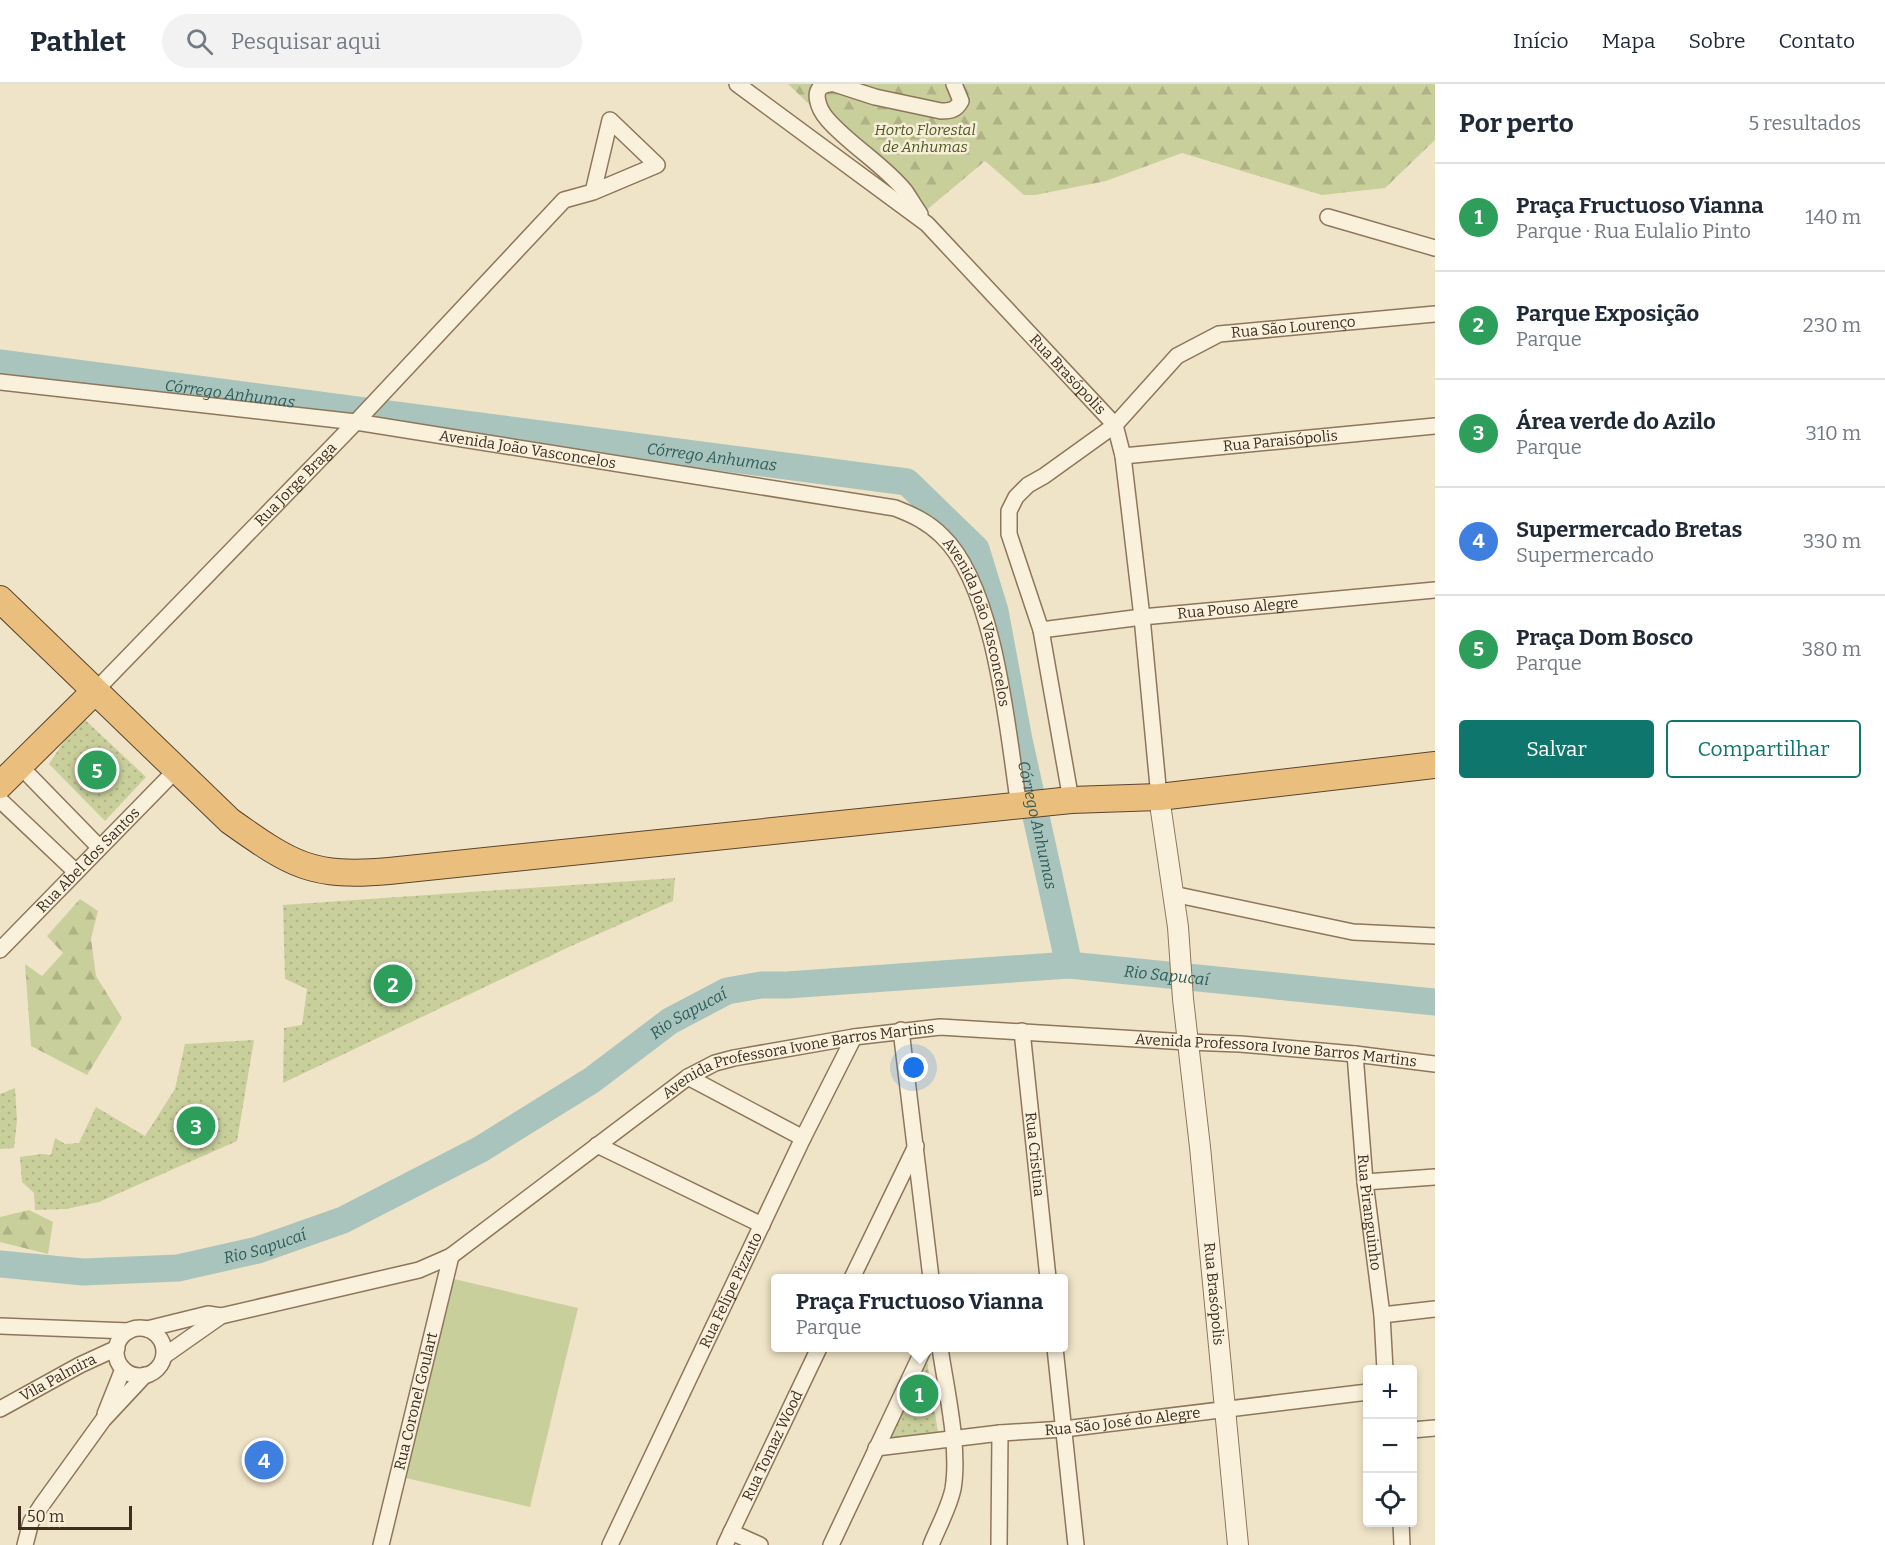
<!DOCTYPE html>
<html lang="pt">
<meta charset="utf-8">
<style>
:root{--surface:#fff;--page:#f2f2f3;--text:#1f2937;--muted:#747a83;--line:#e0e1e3;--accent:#0f766e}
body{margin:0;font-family:Bitter,serif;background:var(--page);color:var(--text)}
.controls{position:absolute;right:18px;bottom:18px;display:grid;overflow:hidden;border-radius:6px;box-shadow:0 3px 9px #0003}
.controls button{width:54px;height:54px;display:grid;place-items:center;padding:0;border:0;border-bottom:2px solid var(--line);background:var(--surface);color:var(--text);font:30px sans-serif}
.scale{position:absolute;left:18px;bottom:15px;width:114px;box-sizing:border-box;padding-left:6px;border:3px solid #3d2e20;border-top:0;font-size:16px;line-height:21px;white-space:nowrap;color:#3d2e20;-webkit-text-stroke:4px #f7eed8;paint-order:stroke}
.you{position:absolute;left:914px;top:984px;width:21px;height:21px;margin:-15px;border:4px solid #fff;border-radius:50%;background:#1a73e8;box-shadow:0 0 0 9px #1a73e833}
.badge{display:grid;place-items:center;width:39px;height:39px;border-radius:50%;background:var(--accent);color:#fff;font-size:20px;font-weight:700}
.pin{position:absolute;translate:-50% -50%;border:3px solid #fff;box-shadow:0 2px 6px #0006}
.popup{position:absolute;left:771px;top:1190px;width:297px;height:78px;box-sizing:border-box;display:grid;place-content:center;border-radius:6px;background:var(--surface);filter:drop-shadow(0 2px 4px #0005);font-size:20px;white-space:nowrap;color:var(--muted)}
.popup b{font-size:22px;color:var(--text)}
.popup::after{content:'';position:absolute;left:50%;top:100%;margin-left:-12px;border:12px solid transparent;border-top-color:var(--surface)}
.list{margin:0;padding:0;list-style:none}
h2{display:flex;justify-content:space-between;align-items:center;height:78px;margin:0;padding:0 24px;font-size:26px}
h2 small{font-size:20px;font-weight:400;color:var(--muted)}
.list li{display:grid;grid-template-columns:39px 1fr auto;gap:18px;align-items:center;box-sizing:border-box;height:108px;padding:0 24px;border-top:2px solid var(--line)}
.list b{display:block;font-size:22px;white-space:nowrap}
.list p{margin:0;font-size:20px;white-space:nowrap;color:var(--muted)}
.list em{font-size:20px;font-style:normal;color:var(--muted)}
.actions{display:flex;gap:12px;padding:18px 24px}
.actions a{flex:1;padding:14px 0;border:2px solid var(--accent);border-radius:6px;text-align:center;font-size:21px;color:var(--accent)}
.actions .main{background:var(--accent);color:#fff}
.icon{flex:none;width:33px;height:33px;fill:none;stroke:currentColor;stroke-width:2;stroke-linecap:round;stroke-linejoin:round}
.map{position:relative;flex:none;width:1435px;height:1461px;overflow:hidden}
header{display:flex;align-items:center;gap:36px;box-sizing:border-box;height:84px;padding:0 30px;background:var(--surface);border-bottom:2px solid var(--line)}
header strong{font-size:28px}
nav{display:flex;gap:33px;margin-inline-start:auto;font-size:21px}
.search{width:420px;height:54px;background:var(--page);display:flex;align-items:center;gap:15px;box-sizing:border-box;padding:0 21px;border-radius:33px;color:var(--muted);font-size:22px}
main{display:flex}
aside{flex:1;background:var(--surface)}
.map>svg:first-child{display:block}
</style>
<header>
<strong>Pathlet</strong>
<div class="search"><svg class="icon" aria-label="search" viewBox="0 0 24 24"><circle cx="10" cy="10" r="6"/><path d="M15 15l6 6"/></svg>Pesquisar aqui</div>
<nav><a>Início</a><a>Mapa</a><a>Sobre</a><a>Contato</a></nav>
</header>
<main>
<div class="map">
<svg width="1435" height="1461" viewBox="0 0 1435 1461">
<defs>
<pattern id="forest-firs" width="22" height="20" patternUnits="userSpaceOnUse" patternTransform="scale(1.5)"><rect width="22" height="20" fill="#c9cf9b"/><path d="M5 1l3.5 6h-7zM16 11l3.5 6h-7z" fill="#aeb285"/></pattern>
<pattern id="park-dots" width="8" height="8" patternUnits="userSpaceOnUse" patternTransform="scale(1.5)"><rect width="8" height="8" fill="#c9cf9b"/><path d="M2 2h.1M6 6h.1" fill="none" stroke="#aeb285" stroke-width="1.8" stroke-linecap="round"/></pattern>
</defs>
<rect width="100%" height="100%" fill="#f0e4c8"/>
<!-- grass -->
<path fill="#c9cf9b" d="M454,1195L578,1224L530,1423L406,1394Z"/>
<!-- forest -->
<g fill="url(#forest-firs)">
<path d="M788,0H1435V56L1385,104L1322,111L1182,69L1106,97L1035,111H1024L985,77L923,129Z"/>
<path d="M80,815L98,827L91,855L96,892L122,934L87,991L31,962L25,880L42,892L63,869L47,852Z"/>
<path d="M29,1126L53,1138L48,1170L0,1158V1133Z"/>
</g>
<!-- park -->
<g fill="url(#park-dots)">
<path d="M81,632L146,693L105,737L49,680Z"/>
<path d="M675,794L673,817L569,863L283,999L284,944L302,941L307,905L285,895L283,821Z"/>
<path d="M254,956L237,1057L99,1118L66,1125L35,1126L34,1109L22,1098L20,1073L42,1070L51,1071L55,1054L65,1060L79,1059L96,1023L145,1052L175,1005L185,960Z"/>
<path d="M15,1004L17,1036L14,1064L0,1065V1010Z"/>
<path d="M926,1270L938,1349L886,1356Z"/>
</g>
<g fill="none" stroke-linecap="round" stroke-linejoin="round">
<!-- river -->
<g stroke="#a9c4bc" stroke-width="27">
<path id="s1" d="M0,279L907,398L976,465L995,527L1019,656L1069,881"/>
<path id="s2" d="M0,1180L83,1188L178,1184L258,1166L343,1136L481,1065L592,996L670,937L727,907L761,901H787L1069,881L1435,918"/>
</g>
<defs>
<g id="minor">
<path id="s3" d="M737,0L927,140L1115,341L1123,372L1142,533L1159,713"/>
<path d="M830,0C808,2 819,26 828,36C851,62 883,80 905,107C910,114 915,123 920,130"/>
<path d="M835,0L875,13L941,27C951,27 956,26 961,17L954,0"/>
<path d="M1328,133L1435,164"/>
<path id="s4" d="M0,298L356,338L895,424C913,431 928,438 942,452C996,503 1008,650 1019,723"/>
<path id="s5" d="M1123,372L1435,342"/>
<path id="s6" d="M1041,546L1142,533L1435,506"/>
<path id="s7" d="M95,607L356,338L564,116L593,108L657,81L610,36L593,108"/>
<path d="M20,682L99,763"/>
<path d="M0,716L76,788"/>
<path id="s8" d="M1071,716L1041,546L1009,450V427L1016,413L1028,401L1044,392L1115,341L1177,272L1219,250L1435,230"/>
<path d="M1173,810L1353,848L1435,852"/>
<path id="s9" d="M0,866L176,686"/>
<path d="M901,946L931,1194"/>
<path id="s10" d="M1022,947L1048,1194"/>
<path id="s11" d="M1355,970L1365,1098L1382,1231L1385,1286"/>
<path d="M688,993L803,1054"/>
<path d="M597,1061L762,1141"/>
<path d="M1365,1098L1435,1093"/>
<path d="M852,1194L916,1062"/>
<path d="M1382,1231L1435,1225"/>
<path d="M0,1242L129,1247"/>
<circle cx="140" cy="1268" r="24"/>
<path d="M147,1245L208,1230L221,1232"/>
<path d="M1055,1264L1076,1461"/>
<path id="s12" d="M164,1272L221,1232L419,1186L451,1172L688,993L715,979L734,974L854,953L940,943L1187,958L1240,960L1355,970L1435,980"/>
<path id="s13" d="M0,1325L80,1281L117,1264"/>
<path d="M105,1330L123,1285"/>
<path d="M1412,1346L1435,1344"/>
<path id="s14" d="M876,1364L1000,1349L1064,1345L1368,1308"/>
<path d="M1401,1438L1402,1461"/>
<path d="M731,1448L760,1461"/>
<path d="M25,1461L31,1438L41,1422L103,1336L145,1291"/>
<path id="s15" d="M381,1461L451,1172"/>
<path id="s16" d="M610,1461L803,1054L854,953"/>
<path id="s17" d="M725,1461L819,1264"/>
<path d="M831,1461L924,1264"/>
<path d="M931,1461C938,1443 949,1424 953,1405C960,1364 946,1305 940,1264"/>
<path d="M999,1461L1000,1349"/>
</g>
<g id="tertiary">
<path id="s18" d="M1159,713L1178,843L1183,915L1200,1063L1238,1461"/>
</g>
<g id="trunk">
<path d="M0,515L230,737C292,781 312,794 389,787L1071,716L1159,713L1435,681"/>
<path d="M0,701L95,607"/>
</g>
</defs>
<!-- minor casing -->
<use href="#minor" stroke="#8d765c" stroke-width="18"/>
<!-- tertiary casing -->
<use href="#tertiary" stroke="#8d765c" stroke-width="22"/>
<!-- trunk casing -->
<use href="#trunk" stroke="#5b4430" stroke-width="28"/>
<!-- minor -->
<use href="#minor" stroke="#faf1dc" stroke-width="15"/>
<!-- tertiary -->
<use href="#tertiary" stroke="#faf1dc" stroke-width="20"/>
<!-- trunk -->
<use href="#trunk" stroke="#eabe7c" stroke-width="26"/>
</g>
<g text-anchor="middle" stroke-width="5" stroke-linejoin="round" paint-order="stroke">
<!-- park labels -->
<g font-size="15" font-style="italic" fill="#4d5a26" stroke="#f7eed8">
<text x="925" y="51">Horto Florestal<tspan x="925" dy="17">de Anhumas</tspan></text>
</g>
<!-- street labels -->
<g font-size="15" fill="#3d2e20" stroke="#f7eed8">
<text dy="5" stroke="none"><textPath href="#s8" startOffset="650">Rua São Lourenço</textPath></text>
<text dy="5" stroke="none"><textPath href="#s3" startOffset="442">Rua Brasópolis</textPath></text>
<text dy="5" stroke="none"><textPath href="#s5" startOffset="158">Rua Paraisópolis</textPath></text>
<text dy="5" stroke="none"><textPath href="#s4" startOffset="532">Avenida João Vasconcelos</textPath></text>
<text dy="5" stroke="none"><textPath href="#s7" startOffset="288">Rua Jorge Braga</textPath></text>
<text dy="5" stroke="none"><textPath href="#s6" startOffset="198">Rua Pouso Alegre</textPath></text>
<text dy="5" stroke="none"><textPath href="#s4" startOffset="1054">Avenida João Vasconcelos</textPath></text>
<text dy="5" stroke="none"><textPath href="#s9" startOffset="126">Rua Abel dos Santos</textPath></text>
<text dy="5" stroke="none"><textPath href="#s12" startOffset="1200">Avenida Professora Ivone Barros Martins</textPath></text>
<text dy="5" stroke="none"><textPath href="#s12" startOffset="716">Avenida Professora Ivone Barros Martins</textPath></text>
<text dy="5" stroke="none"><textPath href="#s10" startOffset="124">Rua Cristina</textPath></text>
<text dy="5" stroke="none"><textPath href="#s11" startOffset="159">Rua Piranguinho</textPath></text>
<text dy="5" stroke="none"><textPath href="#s16" startOffset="282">Rua Felipe Pizzuto</textPath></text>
<text dy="5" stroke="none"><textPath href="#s18" startOffset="500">Rua Brasópolis</textPath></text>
<text dy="5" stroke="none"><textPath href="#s13" startOffset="66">Vila Palmira</textPath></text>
<text dy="5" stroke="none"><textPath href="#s15" startOffset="148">Rua Coronel Goulart</textPath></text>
<text dy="5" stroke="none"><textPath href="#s14" startOffset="248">Rua São José do Alegre</textPath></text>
<text dy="5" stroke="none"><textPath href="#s17" startOffset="110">Rua Tomaz Wood</textPath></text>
</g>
<!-- water labels -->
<g font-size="16" font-style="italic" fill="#2f5d5a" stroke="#f7eed8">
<text dy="6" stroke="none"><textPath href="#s1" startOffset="232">Córrego Anhumas</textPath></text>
<text dy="6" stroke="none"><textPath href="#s1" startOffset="718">Córrego Anhumas</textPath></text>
<text dy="6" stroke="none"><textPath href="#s1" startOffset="1294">Córrego Anhumas</textPath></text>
<text dy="6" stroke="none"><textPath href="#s2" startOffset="1240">Rio Sapucaí</textPath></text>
<text dy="6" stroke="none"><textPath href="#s2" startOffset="754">Rio Sapucaí</textPath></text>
<text dy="6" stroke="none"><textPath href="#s2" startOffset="268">Rio Sapucaí</textPath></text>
</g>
</g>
</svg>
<div class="controls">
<button>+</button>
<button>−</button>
<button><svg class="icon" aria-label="locate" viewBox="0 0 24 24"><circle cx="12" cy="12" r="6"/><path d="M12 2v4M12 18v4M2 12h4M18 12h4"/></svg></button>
</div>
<div class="scale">50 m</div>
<div class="you"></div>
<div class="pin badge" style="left:919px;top:1310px;background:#2e9e5b">1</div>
<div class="popup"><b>Praça Fructuoso Vianna</b>Parque</div>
<div class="pin badge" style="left:393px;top:900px;background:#2e9e5b">2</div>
<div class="pin badge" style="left:196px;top:1042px;background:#2e9e5b">3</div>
<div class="pin badge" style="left:264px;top:1376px;background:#3f7fe0">4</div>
<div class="pin badge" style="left:97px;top:686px;background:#2e9e5b">5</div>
</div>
<aside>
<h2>Por perto<small>5 resultados</small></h2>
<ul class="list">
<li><span class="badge" style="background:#2e9e5b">1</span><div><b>Praça Fructuoso Vianna</b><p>Parque · Rua Eulalio Pinto</p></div><em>140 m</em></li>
<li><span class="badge" style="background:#2e9e5b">2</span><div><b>Parque Exposição</b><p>Parque</p></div><em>230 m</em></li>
<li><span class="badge" style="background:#2e9e5b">3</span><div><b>Área verde do Azilo</b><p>Parque</p></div><em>310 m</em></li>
<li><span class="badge" style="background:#3f7fe0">4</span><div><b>Supermercado Bretas</b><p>Supermercado</p></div><em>330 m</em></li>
<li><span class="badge" style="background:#2e9e5b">5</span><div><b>Praça Dom Bosco</b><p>Parque</p></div><em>380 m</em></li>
</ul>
<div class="actions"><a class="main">Salvar</a><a>Compartilhar</a></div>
</aside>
</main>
